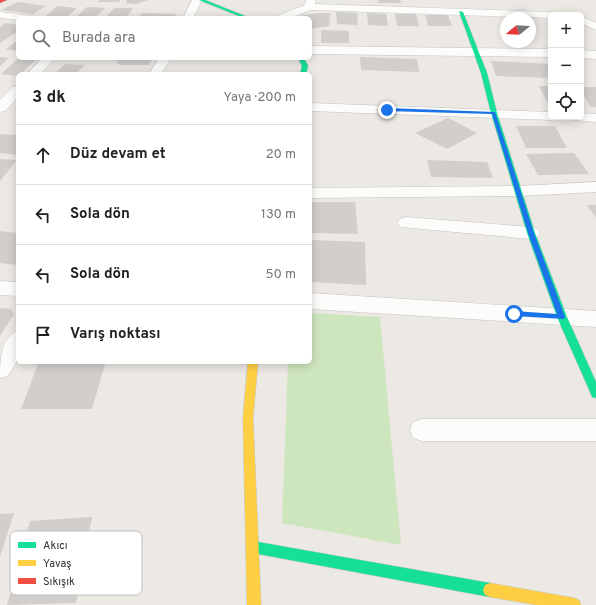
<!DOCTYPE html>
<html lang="tr">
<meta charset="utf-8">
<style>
:root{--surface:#fff;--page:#f2f2f2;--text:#202124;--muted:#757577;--line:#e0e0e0}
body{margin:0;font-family:Overpass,sans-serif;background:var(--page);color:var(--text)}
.controls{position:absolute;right:12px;top:12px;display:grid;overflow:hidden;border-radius:6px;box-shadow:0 2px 10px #0003}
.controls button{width:36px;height:36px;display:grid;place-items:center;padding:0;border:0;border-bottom:1px solid var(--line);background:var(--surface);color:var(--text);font:20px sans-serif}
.compass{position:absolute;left:500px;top:12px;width:36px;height:36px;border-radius:50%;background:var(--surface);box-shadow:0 2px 10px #0003;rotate:252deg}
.stop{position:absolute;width:12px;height:12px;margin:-9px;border:3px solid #1a73e8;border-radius:50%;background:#fff}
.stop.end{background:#1a73e8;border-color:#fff;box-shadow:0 1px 4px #0008}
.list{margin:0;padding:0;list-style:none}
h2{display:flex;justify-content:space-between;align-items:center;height:52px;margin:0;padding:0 16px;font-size:17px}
h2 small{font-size:13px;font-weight:400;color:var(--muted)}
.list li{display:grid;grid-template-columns:26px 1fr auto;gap:12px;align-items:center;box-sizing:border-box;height:60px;padding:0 16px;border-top:1px solid var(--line)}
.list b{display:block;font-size:15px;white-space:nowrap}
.list em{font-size:13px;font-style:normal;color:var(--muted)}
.icon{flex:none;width:22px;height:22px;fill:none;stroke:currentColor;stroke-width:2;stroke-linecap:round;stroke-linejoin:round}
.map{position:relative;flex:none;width:596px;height:605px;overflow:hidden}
.search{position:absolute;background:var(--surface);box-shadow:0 2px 10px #0003;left:16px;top:16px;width:296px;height:44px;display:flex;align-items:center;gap:10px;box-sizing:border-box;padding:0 14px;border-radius:6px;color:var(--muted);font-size:15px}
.panel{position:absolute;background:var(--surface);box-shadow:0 2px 10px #0003;left:16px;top:72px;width:296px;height:292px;border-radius:6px}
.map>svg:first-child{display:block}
</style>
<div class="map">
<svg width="596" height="605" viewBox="0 0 596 605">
<rect width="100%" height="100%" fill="#ece8e4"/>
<!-- green -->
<path fill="#cee6be" d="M310,313L380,317L401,545L282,523L288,362H310Z"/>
<!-- building -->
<g fill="#d1cecb">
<path d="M99,0H120L119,2H98Z"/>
<path d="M127,0H148L136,4L126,3Z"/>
<path d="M378,0H400L401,3H378Z"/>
<path d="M18,2L46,6L33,14L1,10Z"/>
<path d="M57,6L77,8L67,17L46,16Z"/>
<path d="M87,7L105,8L95,18L76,17Z"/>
<path d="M114,8H133L126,18H105Z"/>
<path d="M336,12L357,13L358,25L337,24Z"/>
<path d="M142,13L176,14L174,18H138Z"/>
<path d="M318,13H330L329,26L311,29L310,18H297L299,16Z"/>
<path d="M367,13L386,14L388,26L368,25Z"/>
<path d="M395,14H416L419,26H397Z"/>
<path d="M425,15H448L452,26H428Z"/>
<path d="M5,23L18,25V31L0,43V27Z"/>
<path d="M321,30L349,31V43H321Z"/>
<path d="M17,41H18V51L6,49Z"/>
<path d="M0,57L9,58L0,66Z"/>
<path d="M360,57L417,59L419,72L361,70Z"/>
<path d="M19,58L37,59L18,76L1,74Z"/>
<path d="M121,58H153L149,65H122L116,63Z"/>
<path d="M491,61L551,64V78L496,76Z"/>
<path d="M65,64L85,65L76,74H54Z"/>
<path d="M539,86H551V105H549Z"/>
<path d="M581,87H596V107H591L581,91Z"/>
<path d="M448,118L477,133L447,149L415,133Z"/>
<path d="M516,126H555L567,148H526Z"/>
<path d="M0,134L18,135V155L0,153Z"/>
<path d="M574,153L589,174L538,175L526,154Z"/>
<path d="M0,159L17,160L0,181Z"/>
<path d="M427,160L487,162L493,178L431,177Z"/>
<path d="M311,202H355L358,234L312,233Z"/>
<path d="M587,205H596V218Z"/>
<path d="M0,231L18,233V265L0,263Z"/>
<path d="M312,240L365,242L366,285L310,282Z"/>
<path d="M0,308L11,309L14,314L0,336Z"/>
<path d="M38,364H105L92,409H21Z"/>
<path d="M14,513L0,557V514Z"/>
<path d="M92,517L76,603L7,605L30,521Z"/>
</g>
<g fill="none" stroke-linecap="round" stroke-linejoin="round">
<defs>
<g id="street">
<path d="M192,0H202L193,18H183Z"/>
<path d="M306,0H316L315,4L551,12L556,15H551V18L311,10L291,18H276L277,16L305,5Z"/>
<path d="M0,12L26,15L31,18H18V20L0,18Z"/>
<path d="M581,16L596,23V30L581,23Z"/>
<path d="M310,46L551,49V57L310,54Z"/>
<path d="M581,50L596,51V59L581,58Z"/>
<path d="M42,58H55L40,74H27Z"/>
<path d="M159,58H171L161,74H149Z"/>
<path d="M18,86V97L5,111L0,112V100L13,87Z"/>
<path d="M310,103L551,112V117H557L551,120L310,111Z"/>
<path d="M581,113L596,114V122L574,120L572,117H581Z"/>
<path d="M596,182V192L519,196L310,198V188L519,186Z"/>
<path d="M406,217L531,227L537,229L540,233L537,237L531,239L400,227L397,223L400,219Z"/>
<path d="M0,281L18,282V296L0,295Z"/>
<path d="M310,293L596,311V327L310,309Z"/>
<path d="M18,331V359L8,376L0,378C0,361 0,338 18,331Z"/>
<path d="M422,419H596V441H422L413,438L410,430L413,422Z"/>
</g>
<g id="fast">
<path d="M199,0H205L250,18H244Z"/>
<path d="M459,11L463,12L487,73L497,113L535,233L567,317L596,382V398L592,397L591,394L557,317L527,233L491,113L481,73Z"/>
<path d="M298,58H304L308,66L306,74H300L302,66Z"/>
<path d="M252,541L490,583L495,585L497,590L495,595L490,597L252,553L248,551L246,547L248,543Z"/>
</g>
<g id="slow">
<path d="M248,362H258L253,418L261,605H247L243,418Z"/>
<path d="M490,583L574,598L579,600L581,605H537L490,597L485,595L483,590L485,585Z"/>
</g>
<path id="jam" d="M0,0H7L0,3Z"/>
</defs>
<!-- street casing -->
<use href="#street" stroke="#c5c4c5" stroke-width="1"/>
<!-- fast casing -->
<use href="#fast" stroke="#c5c4c5" stroke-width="1"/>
<!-- slow casing -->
<use href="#slow" stroke="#c5c4c5" stroke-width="1"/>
<!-- jam casing -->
<use href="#jam" stroke="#c5c4c5" stroke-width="1"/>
<!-- street -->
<use href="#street" fill="#fcfcfb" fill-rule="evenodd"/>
<!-- fast -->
<use href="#fast" fill="#16e098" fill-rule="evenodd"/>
<!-- slow -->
<use href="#slow" fill="#ffcf43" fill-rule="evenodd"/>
<!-- jam -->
<use href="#jam" fill="#f24e42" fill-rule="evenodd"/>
</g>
<!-- route -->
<path fill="#1a73e8" d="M387,108L495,112L534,233L565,317L564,319L514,316L511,314L514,311L557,314L528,233L492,114L385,111Z"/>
<!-- legend -->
<rect x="10" y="531" width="132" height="64" rx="6" fill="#fff" stroke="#c0c0c0" stroke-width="1"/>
<rect x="18" y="542" width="18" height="6" fill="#16e098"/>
<rect x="18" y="560" width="18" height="6" fill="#ffcf43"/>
<rect x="18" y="578" width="18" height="6" fill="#f24e42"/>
<g font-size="11" fill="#2e2e2e">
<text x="43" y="549">Akıcı</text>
<text x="43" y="567">Yavaş</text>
<text x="43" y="585">Sıkışık</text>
</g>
</svg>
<div class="controls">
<button>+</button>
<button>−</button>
<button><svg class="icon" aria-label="locate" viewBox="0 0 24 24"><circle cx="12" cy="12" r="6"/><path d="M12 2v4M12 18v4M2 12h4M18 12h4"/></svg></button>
</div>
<svg class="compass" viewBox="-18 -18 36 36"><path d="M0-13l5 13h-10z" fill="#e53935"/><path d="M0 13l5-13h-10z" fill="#757577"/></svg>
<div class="stop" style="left:514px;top:314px"></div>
<div class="stop end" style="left:387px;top:110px"></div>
<div class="search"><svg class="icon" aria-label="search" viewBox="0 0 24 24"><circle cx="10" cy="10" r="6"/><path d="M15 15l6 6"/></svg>Burada ara</div>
<section class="panel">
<h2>3 dk<small>Yaya · 200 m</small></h2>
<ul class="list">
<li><svg class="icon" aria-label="ahead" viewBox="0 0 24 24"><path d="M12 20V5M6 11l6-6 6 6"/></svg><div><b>Düz devam et</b></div><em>20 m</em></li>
<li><svg class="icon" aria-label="left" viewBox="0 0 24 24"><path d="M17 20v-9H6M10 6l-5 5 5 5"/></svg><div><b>Sola dön</b></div><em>130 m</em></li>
<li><svg class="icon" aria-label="left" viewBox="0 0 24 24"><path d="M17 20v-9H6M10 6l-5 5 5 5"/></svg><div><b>Sola dön</b></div><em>50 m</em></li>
<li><svg class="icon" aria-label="arrive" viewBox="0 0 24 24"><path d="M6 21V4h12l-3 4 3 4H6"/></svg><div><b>Varış noktası</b></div></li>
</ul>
</section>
</div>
